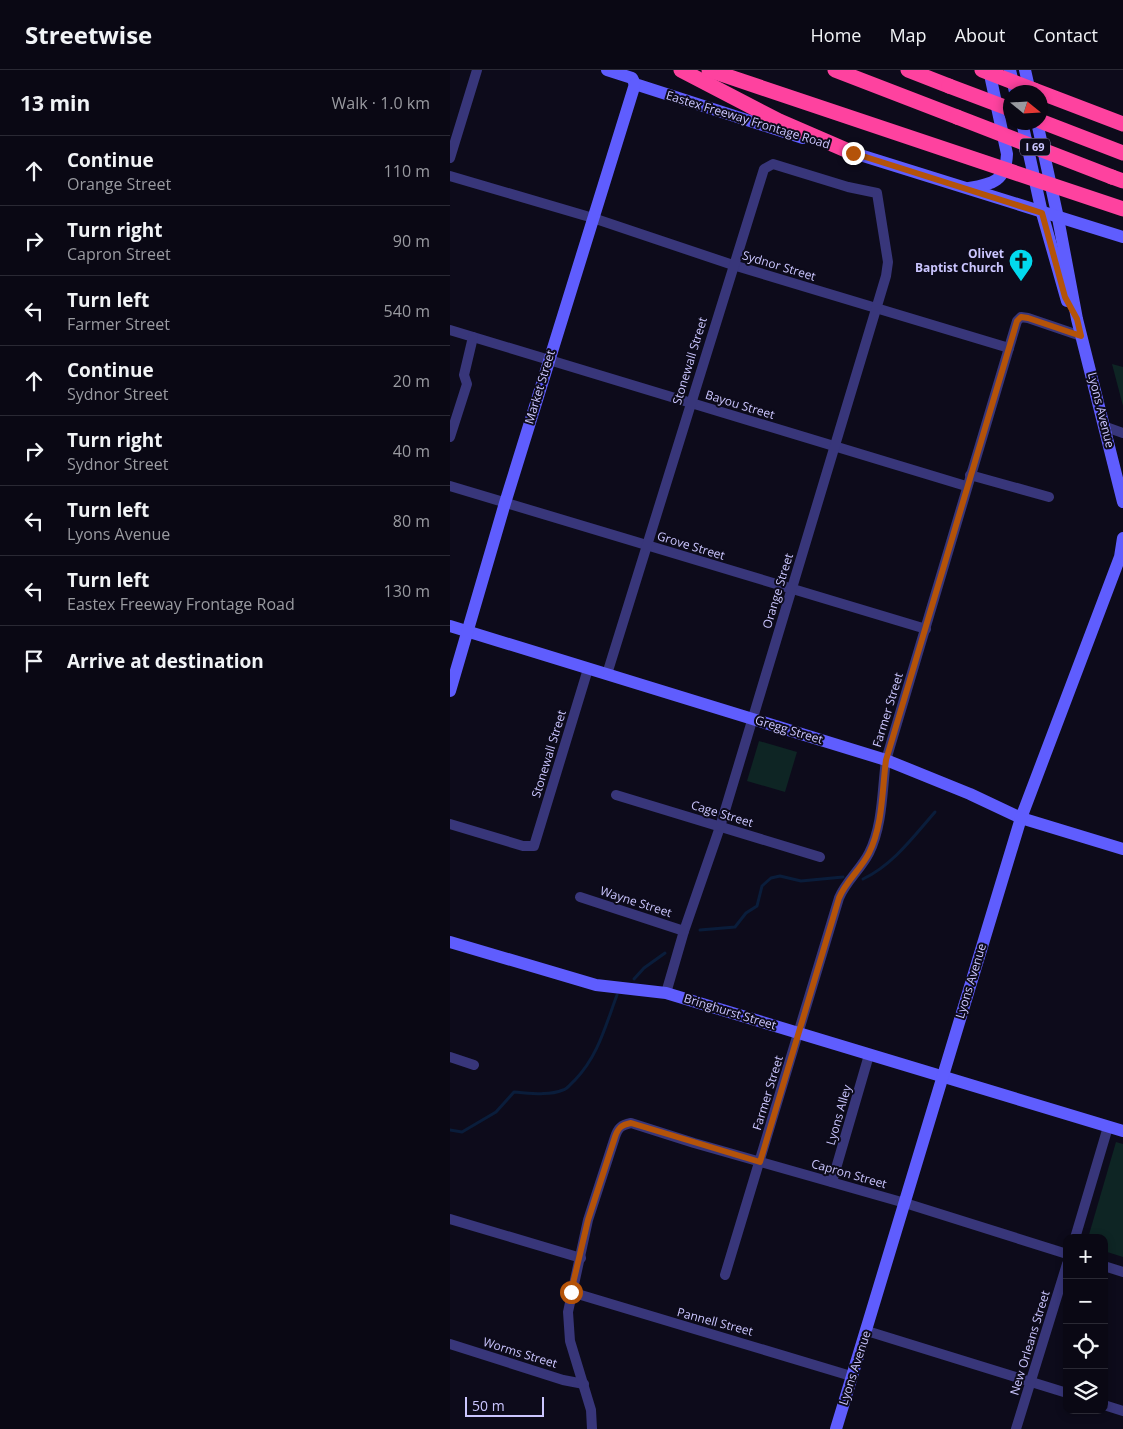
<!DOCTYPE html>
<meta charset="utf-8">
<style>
:root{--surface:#0a0814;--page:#13111d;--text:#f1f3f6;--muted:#999aa0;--line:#2a2934}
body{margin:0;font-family:"Open Sans",sans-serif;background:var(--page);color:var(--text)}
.controls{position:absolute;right:15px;bottom:15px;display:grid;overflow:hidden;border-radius:10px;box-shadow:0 2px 8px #0003}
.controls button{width:45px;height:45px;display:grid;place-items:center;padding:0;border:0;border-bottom:1px solid var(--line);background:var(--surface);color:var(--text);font:25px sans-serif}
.compass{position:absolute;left:553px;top:15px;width:45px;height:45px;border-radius:50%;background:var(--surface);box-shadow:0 2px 8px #0003;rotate:108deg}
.scale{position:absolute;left:15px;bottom:12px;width:79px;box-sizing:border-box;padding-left:5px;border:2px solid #cbc6ff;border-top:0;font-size:14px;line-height:18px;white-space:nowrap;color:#cbc6ff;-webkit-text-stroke:4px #0d0b1b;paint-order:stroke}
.stop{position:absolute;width:15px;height:15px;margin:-11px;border:4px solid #b45309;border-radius:50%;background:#fff}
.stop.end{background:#b45309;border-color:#fff;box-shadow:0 1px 5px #0008}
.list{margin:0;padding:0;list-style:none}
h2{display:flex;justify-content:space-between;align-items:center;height:65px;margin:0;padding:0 20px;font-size:21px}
h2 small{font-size:16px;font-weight:400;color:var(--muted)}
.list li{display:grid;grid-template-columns:32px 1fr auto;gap:15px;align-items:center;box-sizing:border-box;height:70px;padding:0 20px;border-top:1px solid var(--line)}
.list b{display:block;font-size:19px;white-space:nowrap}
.list p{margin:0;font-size:16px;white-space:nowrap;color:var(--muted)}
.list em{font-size:16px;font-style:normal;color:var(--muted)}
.icon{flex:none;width:28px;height:28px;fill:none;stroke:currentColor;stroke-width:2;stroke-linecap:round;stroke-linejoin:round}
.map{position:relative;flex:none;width:673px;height:1359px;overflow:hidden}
header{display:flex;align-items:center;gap:30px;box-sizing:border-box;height:70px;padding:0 25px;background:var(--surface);border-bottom:1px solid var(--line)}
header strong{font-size:24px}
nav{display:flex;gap:28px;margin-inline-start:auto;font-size:18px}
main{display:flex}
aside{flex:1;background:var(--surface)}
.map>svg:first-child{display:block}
</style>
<header>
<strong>Streetwise</strong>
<nav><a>Home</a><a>Map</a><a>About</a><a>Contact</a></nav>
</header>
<main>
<aside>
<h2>13 min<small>Walk · 1.0 km</small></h2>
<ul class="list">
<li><svg class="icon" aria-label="ahead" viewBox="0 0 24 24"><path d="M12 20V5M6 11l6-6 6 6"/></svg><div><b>Continue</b><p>Orange Street</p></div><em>110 m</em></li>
<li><svg class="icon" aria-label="right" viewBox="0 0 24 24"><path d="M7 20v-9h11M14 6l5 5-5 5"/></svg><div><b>Turn right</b><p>Capron Street</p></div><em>90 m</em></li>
<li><svg class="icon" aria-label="left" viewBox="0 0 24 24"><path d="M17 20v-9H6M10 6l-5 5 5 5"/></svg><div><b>Turn left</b><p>Farmer Street</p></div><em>540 m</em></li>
<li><svg class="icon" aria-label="ahead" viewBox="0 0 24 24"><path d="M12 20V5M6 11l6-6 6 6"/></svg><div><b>Continue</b><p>Sydnor Street</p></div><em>20 m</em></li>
<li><svg class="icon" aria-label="right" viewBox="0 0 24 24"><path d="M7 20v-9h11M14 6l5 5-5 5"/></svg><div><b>Turn right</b><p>Sydnor Street</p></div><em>40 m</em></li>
<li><svg class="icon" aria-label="left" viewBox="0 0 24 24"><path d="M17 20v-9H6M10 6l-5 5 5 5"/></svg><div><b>Turn left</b><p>Lyons Avenue</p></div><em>80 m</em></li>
<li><svg class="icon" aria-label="left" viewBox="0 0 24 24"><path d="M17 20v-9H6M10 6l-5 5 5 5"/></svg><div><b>Turn left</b><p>Eastex Freeway Frontage Road</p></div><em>130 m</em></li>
<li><svg class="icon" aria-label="arrive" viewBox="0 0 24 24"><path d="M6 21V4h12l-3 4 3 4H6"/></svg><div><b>Arrive at destination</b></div></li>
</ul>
</aside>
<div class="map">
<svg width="673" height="1359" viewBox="0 0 673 1359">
<rect width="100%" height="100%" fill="#0d0b1b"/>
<!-- green -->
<g fill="#0e2524">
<path d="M662,294L673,297V336Z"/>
<path d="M309,671L347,682L335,722L297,711Z"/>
<path d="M666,1072L673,1074V1187L654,1181V1168H638Z"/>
</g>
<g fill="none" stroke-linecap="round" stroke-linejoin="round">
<!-- stream -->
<g stroke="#0a1d3b" stroke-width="3">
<path d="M413,809C443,795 464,766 485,742"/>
<path d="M250,860L285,857L296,843L307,836L312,816L321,808L330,806L351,811L393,807"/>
<path d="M184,909L194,898L215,883"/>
<path d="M0,1060L12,1062L46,1042L64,1022C80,1023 98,1026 113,1020C118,1019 121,1013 125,1010C148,986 155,957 167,925"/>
</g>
<!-- street -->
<g stroke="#38367a" stroke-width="10">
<path d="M0,88L27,0"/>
<path d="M0,106L143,148L283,195L559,278"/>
<path d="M0,260L516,416"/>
<path d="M656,357L673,363"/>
<path d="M0,367L17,314L14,305L23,267"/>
<path d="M520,405L599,427"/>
<path d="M0,416L476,559"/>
<path d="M157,604L314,99L323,94L398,117L427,123L438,192L436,206L270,757L234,861L216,923"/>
<path d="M166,725L370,787"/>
<path d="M0,754L73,776H84L138,599"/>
<path d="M130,827L234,861"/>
<path d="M0,987L24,995"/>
<path d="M382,1112L419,985"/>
<path d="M0,1149L131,1188"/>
<path d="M625,1168L658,1057"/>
<path d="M654,1196L673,1202"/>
<path d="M275,1205L389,828C396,811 411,799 419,783C433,755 432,720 436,690L567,251L571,247L578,248L631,266"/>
<path d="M121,1222L401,1306"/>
<path d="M417,1261L617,1323"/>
<path d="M0,1274L113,1310L134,1314"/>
<path d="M654,1335L673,1341"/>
<path d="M142,1359L141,1340L120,1271L118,1242L138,1150L165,1067C168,1058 171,1055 181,1053L244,1073L455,1133L617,1184"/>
<path d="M566,1359L617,1194"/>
</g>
<!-- secondary -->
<g stroke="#5f5dfe" stroke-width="12">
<path d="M157,0L182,8L185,14L353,68"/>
<path d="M560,0L565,22"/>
<path d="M575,0L580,22"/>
<path d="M572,52L592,143L617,231"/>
<path d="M587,52L608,148L627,249L673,432"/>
<path d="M394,80L673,167"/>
<path d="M519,118C543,114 556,111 557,84L539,0"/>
<path d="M0,556L436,690L520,724L571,748L673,779"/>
<path d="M0,621L55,433L185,14"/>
<path d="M0,872L146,915L216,923L673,1061"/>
<path d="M386,1359L571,748L670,487L673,468"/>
</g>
<!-- highway -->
<g stroke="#fe429f" stroke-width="15">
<path d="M231,0L329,51L403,83"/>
<path d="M385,0L507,47"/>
<path d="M458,0L499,16"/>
<path d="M584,20L673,54"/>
<path d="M590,51L673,83"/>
<path d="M662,107L673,111"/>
</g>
<!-- highway-bridge -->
<g stroke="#fe429f" stroke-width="15">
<path d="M259,0L673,139"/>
<path d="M532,0L584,20"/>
<path d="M499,16L560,39"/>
<path d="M507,47L662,107"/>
</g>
</g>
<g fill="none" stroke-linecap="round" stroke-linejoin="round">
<!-- route -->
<path stroke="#b45309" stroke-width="6" d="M121,1222L138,1150L165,1067C168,1058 171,1055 181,1053L310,1092L389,828C396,811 411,799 419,783C433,755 432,720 436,690L567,251L571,247L578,248L631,266L627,249L615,227L592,143L403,83"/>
</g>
<!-- icons -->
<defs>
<symbol id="church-pin" viewBox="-11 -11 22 30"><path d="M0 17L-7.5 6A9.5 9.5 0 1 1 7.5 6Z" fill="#02daee" stroke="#0d0b1b"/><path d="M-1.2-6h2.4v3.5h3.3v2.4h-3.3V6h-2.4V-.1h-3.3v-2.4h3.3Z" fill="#111"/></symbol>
</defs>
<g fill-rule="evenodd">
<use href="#church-pin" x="557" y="177" width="28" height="38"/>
</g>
<g text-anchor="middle" stroke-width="4" stroke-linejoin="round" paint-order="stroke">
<!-- shield labels -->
<rect fill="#0d0b1b" stroke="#928ebb" stroke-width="1" x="570" y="68.5" width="30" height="17" rx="4"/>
<g font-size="11" font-weight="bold" fill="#cbc6ff">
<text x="585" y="81">I 69</text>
</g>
<!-- street labels -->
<g font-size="12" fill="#cbc6ff" stroke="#0d0b1b">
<text transform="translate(298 50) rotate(17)" y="4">Eastex Freeway Frontage Road</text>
<text transform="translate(329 196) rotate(17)" y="4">Sydnor Street</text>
<text transform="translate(240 291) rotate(-73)" y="4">Stonewall Street</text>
<text transform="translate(90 317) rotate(-73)" y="4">Market Street</text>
<text transform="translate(290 335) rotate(17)" y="4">Bayou Street</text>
<text transform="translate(651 340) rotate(76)" y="4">Lyons Avenue</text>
<text transform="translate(241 476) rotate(17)" y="4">Grove Street</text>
<text transform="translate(328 521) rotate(-73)" y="4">Orange Street</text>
<text transform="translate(438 640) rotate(-73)" y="4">Farmer Street</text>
<text transform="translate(339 660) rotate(17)" y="4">Gregg Street</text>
<text transform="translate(99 684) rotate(-73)" y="4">Stonewall Street</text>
<text transform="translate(272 744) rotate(17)" y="4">Cage Street</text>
<text transform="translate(186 832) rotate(18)" y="4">Wayne Street</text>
<text transform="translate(521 911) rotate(-73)" y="4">Lyons Avenue</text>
<text transform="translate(280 942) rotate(17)" y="4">Bringhurst Street</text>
<text transform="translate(318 1023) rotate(-73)" y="4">Farmer Street</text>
<text transform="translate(389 1045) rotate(-74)" y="4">Lyons Alley</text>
<text transform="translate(399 1104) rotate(16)" y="4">Capron Street</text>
<text transform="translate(265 1252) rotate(15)" y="4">Pannell Street</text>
<text transform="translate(580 1273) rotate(-73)" y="4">New Orleans Street</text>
<text transform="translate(70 1283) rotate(17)" y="4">Worms Street</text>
<text transform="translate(405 1298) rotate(-72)" y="4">Lyons Avenue</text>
</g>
<!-- poi labels -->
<g font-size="12" font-weight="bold" fill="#cbc6ff" stroke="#0d0b1b" text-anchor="end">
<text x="554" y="188">Olivet<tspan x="554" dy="14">Baptist Church</tspan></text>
</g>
</g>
</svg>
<div class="controls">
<button>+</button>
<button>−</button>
<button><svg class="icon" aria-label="locate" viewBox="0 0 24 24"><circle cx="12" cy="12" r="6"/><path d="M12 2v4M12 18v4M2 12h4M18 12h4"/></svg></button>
<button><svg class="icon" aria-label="layers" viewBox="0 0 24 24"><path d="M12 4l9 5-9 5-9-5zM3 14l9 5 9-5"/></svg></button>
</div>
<svg class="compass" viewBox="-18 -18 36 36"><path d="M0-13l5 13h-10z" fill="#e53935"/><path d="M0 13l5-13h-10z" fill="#999aa0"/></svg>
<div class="scale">50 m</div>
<div class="stop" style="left:121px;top:1222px"></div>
<div class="stop end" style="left:403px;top:83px"></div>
</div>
</main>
